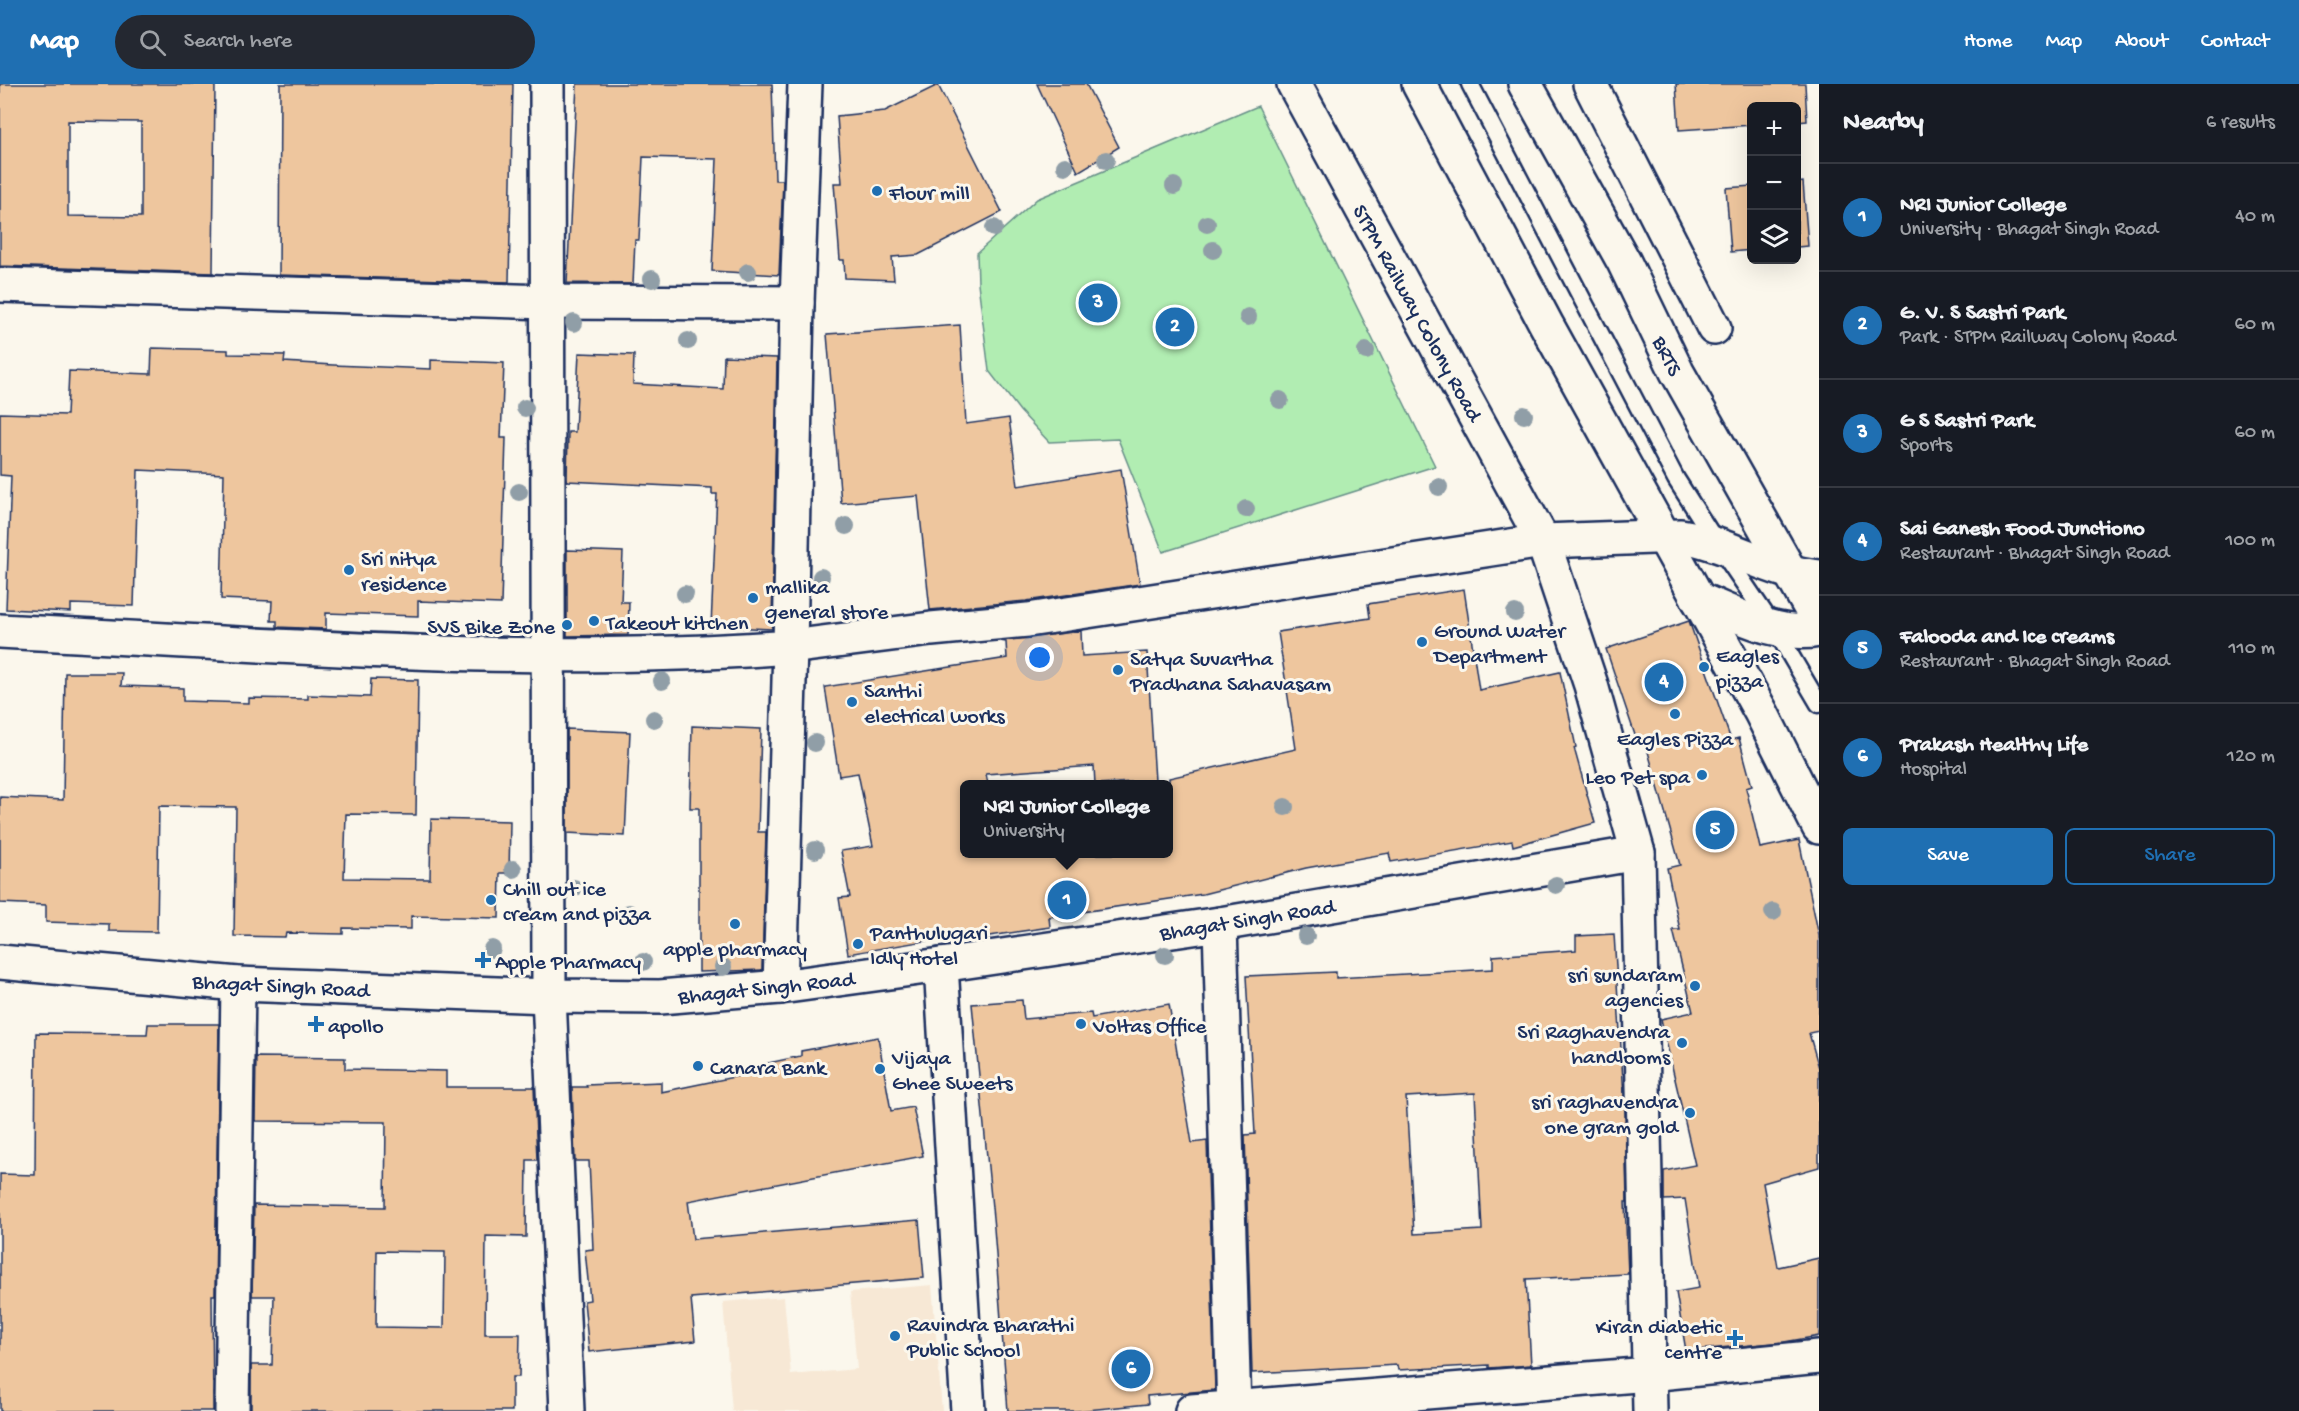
<!DOCTYPE html>
<meta charset="utf-8">
<style>
:root{--surface:#171b24;--page:#242831;--text:#f1f3f6;--muted:#9ea1a6;--line:#363941;--accent:#1f6fb2}
body{margin:0;font-family:"Gochi Hand",sans-serif;background:var(--page);color:var(--text)}
.controls{position:absolute;right:18px;top:18px;display:grid;overflow:hidden;border-radius:9px;box-shadow:0 6px 24px #0002}
.controls button{width:54px;height:54px;display:grid;place-items:center;padding:0;border:0;border-bottom:2px solid var(--line);background:var(--surface);color:var(--text);font:30px sans-serif}
.you{position:absolute;left:1040px;top:574px;width:21px;height:21px;margin:-15px;border:4px solid #fff;border-radius:50%;background:#1a73e8;box-shadow:0 0 0 9px #1a73e833}
.badge{display:grid;place-items:center;width:39px;height:39px;border-radius:50%;background:var(--accent);color:#fff;font-size:20px;font-weight:700}
.pin{position:absolute;translate:-50% -50%;border:3px solid #fff;box-shadow:0 2px 6px #0006}
.popup{position:absolute;left:960px;top:696px;width:213px;height:78px;box-sizing:border-box;display:grid;place-content:center;border-radius:9px;background:var(--surface);filter:drop-shadow(0 2px 4px #0005);font-size:20px;white-space:nowrap;color:var(--muted)}
.popup b{font-size:22px;color:var(--text)}
.popup::after{content:'';position:absolute;left:50%;top:100%;margin-left:-12px;border:12px solid transparent;border-top-color:var(--surface)}
.list{margin:0;padding:0;list-style:none}
h2{display:flex;justify-content:space-between;align-items:center;height:78px;margin:0;padding:0 24px;font-size:26px}
h2 small{font-size:20px;font-weight:400;color:var(--muted)}
.list li{display:grid;grid-template-columns:39px 1fr auto;gap:18px;align-items:center;box-sizing:border-box;height:108px;padding:0 24px;border-top:2px solid var(--line)}
.list b{display:block;font-size:22px;white-space:nowrap}
.list p{margin:0;font-size:20px;white-space:nowrap;color:var(--muted)}
.list em{font-size:20px;font-style:normal;color:var(--muted)}
.actions{display:flex;gap:12px;padding:18px 24px}
.actions a{flex:1;padding:14px 0;border:2px solid var(--accent);border-radius:9px;text-align:center;font-size:21px;color:var(--accent)}
.actions .main{background:var(--accent);color:#fff}
.icon{flex:none;width:33px;height:33px;fill:none;stroke:currentColor;stroke-width:2;stroke-linecap:round;stroke-linejoin:round}
.map{position:relative;flex:none;width:1819px;height:1327px;overflow:hidden}
header{display:flex;align-items:center;gap:36px;box-sizing:border-box;height:84px;padding:0 30px;background:var(--accent);color:#fff}
header strong{font-size:28px}
nav{display:flex;gap:33px;margin-inline-start:auto;font-size:21px}
.search{width:420px;height:54px;background:var(--page);display:flex;align-items:center;gap:15px;box-sizing:border-box;padding:0 21px;border-radius:33px;color:var(--muted);font-size:22px}
main{display:flex}
aside{flex:1;background:var(--surface)}
.map>svg:first-child{display:block}
</style>
<header>
<strong>Map</strong>
<div class="search"><svg class="icon" aria-label="search" viewBox="0 0 24 24"><circle cx="10" cy="10" r="6"/><path d="M15 15l6 6"/></svg>Search here</div>
<nav><a>Home</a><a>Map</a><a>About</a><a>Contact</a></nav>
</header>
<main>
<div class="map">
<svg width="1819" height="1327" viewBox="0 0 1819 1327">
<rect width="100%" height="100%" fill="#fbf7ec"/>
<filter id="ink" filterUnits="userSpaceOnUse"><feTurbulence type="fractalNoise" baseFrequency=".0167" numOctaves="2"/><feDisplacementMap in="SourceGraphic" scale="12" xChannelSelector="R" yChannelSelector="G"/><feConvolveMatrix kernelMatrix="1 2 1 2 8 2 1 2 1" color-interpolation-filters="sRGB"/></filter>
<g filter="url(#ink)">
<!-- built -->
<path fill="#f7e8d5" d="M932,1201L942,1327H732L723,1218L784,1213L791,1291L857,1285L850,1208Z"/>
<!-- green -->
<path fill="#b1edb2" stroke="#668e88" stroke-width="1.5" d="M1258,22L1435,382L1163,468L1118,355L1049,358L1020,327L989,287L978,199L977,169L1037,115Z"/>
<!-- building -->
<g fill="#eec69e" stroke="#1b2f5e" stroke-width="1.5" fill-rule="evenodd">
<path d="M0,0H215L213,189L0,182ZM68,37L141,38V133L68,132Z"/>
<path d="M280,0H513L509,198L279,191Z"/>
<path d="M577,0H772L775,96H783L779,191L712,187L717,75L643,73L639,156H635L633,200L567,199Z"/>
<path d="M1037,0H1086L1119,63L1078,88Z"/>
<path d="M1676,0H1805L1807,37L1797,38V22H1752V41L1679,46Z"/>
<path d="M938,1L1002,128L918,171L892,173L894,196L845,194L844,176H840L834,99H842L837,32L885,27Z"/>
<path d="M1803,98L1808,162L1797,163V99Z"/>
<path d="M1752,102V166L1731,168L1726,104Z"/>
<path d="M960,241L966,340L1009,334L1018,402L1121,385L1140,500L1026,517L930,526L918,412L841,419L827,250Z"/>
<path d="M152,264L228,266V270L285,271L284,278L333,281L431,285V276L504,279L501,354H506L501,520L418,517V532L326,529V545L277,543V537H271L272,517L221,515L224,390L138,386L134,522L71,520V528L6,525L11,392L0,391V329L67,331L69,287L151,290Z"/>
<path d="M579,269L634,271L633,300L723,305L724,272L777,274L772,545L711,542L717,410H712V404L567,397L568,348H575Z"/>
<path d="M567,466L623,468L621,518H629L628,551L567,552Z"/>
<path d="M1464,505L1479,606L1560,588L1576,663L1574,664L1595,739L1513,762L1512,757L1391,778L1389,769L1306,784L1203,810L1049,833L1050,843L949,858L948,853L848,870L839,814L850,813L841,767L873,762L858,689L839,692L825,603L1007,574L1006,558L1000,557L1081,547L1082,572L1147,568L1155,697L1095,700L1094,682L986,690L988,700H965V770H1169V694L1296,665L1278,548L1370,534L1368,520Z"/>
<path d="M1689,537L1731,656L1739,654L1752,702L1746,704L1760,764L1799,756L1819,852V947L1809,949L1819,984V1083L1763,1099L1778,1183L1819,1174V1252L1784,1258L1686,1267L1676,1208L1699,1204L1685,1115L1664,1116V1087L1695,1081L1661,935L1693,928L1673,846H1680L1667,784L1680,781L1645,657L1638,660L1606,565Z"/>
<path d="M65,589H122L121,602L183,604V617L249,619V614L308,615V611L370,613L371,595L418,596L416,731L346,730L344,794L430,795L431,735L510,737L509,789H500L499,834L411,832V845L343,844V850L286,849L285,853L234,852L236,723L159,722L157,848L109,847V840L46,838V821L0,819V713L63,716Z"/>
<path d="M692,642L761,645L758,748H766L762,886L699,888V724H690Z"/>
<path d="M567,645L630,648L625,752L567,749Z"/>
<path d="M1614,850L1625,1029L1627,1118H1625L1628,1190L1526,1195L1531,1281L1489,1284V1281L1398,1286L1397,1281L1252,1289L1245,1051L1255,1050L1246,892L1336,888V894L1493,885V872L1576,866V852ZM1475,1009L1482,1146L1414,1150L1406,1013Z"/>
<path d="M1022,916L1024,935L1091,929L1092,934L1169,920L1192,1059L1207,1057L1215,1306L1147,1312L1148,1320L1077,1327H1008L994,1144L972,920Z"/>
<path d="M148,940H219L215,1211H212L213,1327H0V1090L35,1091L36,949L147,950Z"/>
<path d="M878,953L891,1027L913,1023L923,1072L688,1117L693,1155L919,1136L924,1194L691,1214L695,1257L589,1268L584,1217L590,1216L585,1166L593,1165L589,1077H575L572,1003H587L586,1001L661,998V1008L739,992L737,986L801,972V967Z"/>
<path d="M256,973L345,974V985L446,987V1003H534L537,1076H527L526,1153L486,1152L485,1250H520L519,1293H512V1327H251V1281H272L274,1212H252L254,1121L385,1123L386,1038L255,1037ZM377,1167L445,1168L444,1244L376,1243Z"/>
</g>
<g fill="none" stroke-linecap="round" stroke-linejoin="round">
<defs>
<path id="lane" d="M1470,0L1676,395L1718,461L1775,545L1819,620"/>
<g id="street">
<path d="M547,0L549,912L567,1327"/>
<path d="M1294,0L1543,457"/>
<path d="M1590,0L1714,244"/>
<path d="M0,201L546,218L797,219"/>
<path d="M0,547C263,560 527,583 790,563L797,219L805,0"/>
<path d="M1220,840L1234,1327"/>
<path d="M941,881L968,1327"/>
<path d="M232,1327L238,900"/>
<path d="M1192,1327L1649,1290L1819,1273"/>
</g>
<g id="secondary">
<path d="M1698,515C1736,530 1777,554 1819,546"/>
<path d="M1638,769L1650,1327"/>
<path d="M0,878L238,900L549,912L660,913L780,903L941,881L1220,840L1638,769L1591,601L1543,457"/>
<path d="M780,903L790,563L931,545L1028,536L1543,457L1681,452C1729,459 1771,489 1819,493"/>
</g>
<g id="primary">
<path d="M1419,0L1546,240L1761,628L1819,743"/>
<path d="M1525,0L1624,178L1677,288L1819,539"/>
</g>
</defs>
<!-- lane casing -->
<use href="#lane" stroke="#1b2f5e" stroke-width="21"/>
<!-- street casing -->
<use href="#street" stroke="#1b2f5e" stroke-width="38"/>
<!-- secondary casing -->
<use href="#secondary" stroke="#1b2f5e" stroke-width="38"/>
<!-- primary casing -->
<use href="#primary" stroke="#1b2f5e" stroke-width="38"/>
<!-- lane -->
<use href="#lane" stroke="#fbf7ec" stroke-width="16"/>
<!-- street -->
<use href="#street" stroke="#fbf7ec" stroke-width="33"/>
<!-- secondary -->
<use href="#secondary" stroke="#fbf7ec" stroke-width="33"/>
<!-- primary -->
<use href="#primary" stroke="#fbf7ec" stroke-width="33"/>
</g>
<!-- trees -->
<g fill="#909ea7">
<circle cx="1106" cy="76" r="9"/>
<circle cx="1065" cy="82" r="9"/>
<circle cx="1174" cy="102" r="9"/>
<circle cx="1207" cy="140" r="9"/>
<circle cx="994" cy="144" r="9"/>
<circle cx="1213" cy="166" r="9"/>
<circle cx="748" cy="188" r="9"/>
<circle cx="652" cy="195" r="9"/>
<circle cx="1248" cy="233" r="9"/>
<circle cx="574" cy="239" r="9"/>
<circle cx="688" cy="257" r="9"/>
<circle cx="1366" cy="267" r="9"/>
<circle cx="1280" cy="316" r="9"/>
<circle cx="525" cy="324" r="9"/>
<circle cx="1524" cy="331" r="9"/>
<circle cx="1439" cy="403" r="9"/>
<circle cx="519" cy="408" r="9"/>
<circle cx="1246" cy="425" r="9"/>
<circle cx="846" cy="442" r="9"/>
<circle cx="821" cy="493" r="9"/>
<circle cx="685" cy="510" r="9"/>
<circle cx="1515" cy="529" r="9"/>
<circle cx="662" cy="597" r="9"/>
<circle cx="654" cy="635" r="9"/>
<circle cx="815" cy="659" r="9"/>
<circle cx="1285" cy="723" r="9"/>
<circle cx="815" cy="766" r="9"/>
<circle cx="513" cy="785" r="9"/>
<circle cx="1556" cy="801" r="9"/>
<circle cx="574" cy="804" r="9"/>
<circle cx="1773" cy="828" r="9"/>
<circle cx="629" cy="829" r="9"/>
<circle cx="1306" cy="852" r="9"/>
<circle cx="492" cy="865" r="9"/>
<circle cx="1165" cy="871" r="9"/>
<circle cx="643" cy="878" r="9"/>
<circle cx="723" cy="883" r="9"/>
</g>
</g>
<!-- markers -->
<g fill="#1f6fb2" stroke="#fbf7ec" stroke-width="2">
<circle cx="877" cy="107" r="6"/>
<circle cx="349" cy="486" r="6"/>
<circle cx="753" cy="514" r="6"/>
<circle cx="594" cy="537" r="6"/>
<circle cx="567" cy="541" r="6"/>
<circle cx="1422" cy="558" r="6"/>
<circle cx="1704" cy="583" r="6"/>
<circle cx="1118" cy="586" r="6"/>
<circle cx="852" cy="618" r="6"/>
<circle cx="1675" cy="630" r="6"/>
<circle cx="1702" cy="691" r="6"/>
<circle cx="491" cy="816" r="6"/>
<circle cx="735" cy="840" r="6"/>
<circle cx="858" cy="860" r="6"/>
<path d="M480 867h6v6h6v6h-6v6h-6v-6h-6v-6h6z"/>
<circle cx="1695" cy="902" r="6"/>
<path d="M313 931h6v6h6v6h-6v6h-6v-6h-6v-6h6z"/>
<circle cx="1081" cy="940" r="6"/>
<circle cx="1682" cy="959" r="6"/>
<circle cx="698" cy="982" r="6"/>
<circle cx="880" cy="985" r="6"/>
<circle cx="1690" cy="1029" r="6"/>
<circle cx="895" cy="1252" r="6"/>
<path d="M1732 1245h6v6h6v6h-6v6h-6v-6h-6v-6h6z"/>
</g>
<g text-anchor="middle" stroke-width="6" stroke-linejoin="round" paint-order="stroke">
<!-- poi labels -->
<g font-size="22" fill="#1b2f5e" stroke="#fbf7ec" text-anchor="start">
<text x="889" y="115">Flour mill</text>
<text x="361" y="481">Sri nitya<tspan x="361" dy="25">residence</tspan></text>
<text x="765" y="509">mallika<tspan x="765" dy="25">general store</tspan></text>
<text x="606" y="545">Takeout kitchen</text>
<text x="555" y="549" text-anchor="end">SVS Bike Zone</text>
<text x="1434" y="553">Ground Water<tspan x="1434" dy="25">Department</tspan></text>
<text x="1716" y="578">Eagles<tspan x="1716" dy="25">pizza</tspan></text>
<text x="1130" y="581">Satya Suvartha<tspan x="1130" dy="25">Pradhana Sahavasam</tspan></text>
<text x="864" y="613">Santhi<tspan x="864" dy="25">electrical works</tspan></text>
<text x="1675" y="661" text-anchor="middle">Eagles Pizza</text>
<text x="1690" y="699" text-anchor="end">Leo Pet spa</text>
<text x="503" y="811">Chill out ice<tspan x="503" dy="25">cream and pizza</tspan></text>
<text x="870" y="855">Panthulugari<tspan x="870" dy="25">Idly Hotel</tspan></text>
<text x="735" y="871" text-anchor="middle">apple pharmacy</text>
<text x="495" y="884">Apple Pharmacy</text>
<text x="1683" y="897" text-anchor="end">sri sundaram<tspan x="1683" dy="25">agencies</tspan></text>
<text x="328" y="948">apollo</text>
<text x="1093" y="948">Voltas Office</text>
<text x="1670" y="954" text-anchor="end">Sri Raghavendra<tspan x="1670" dy="25">handlooms</tspan></text>
<text x="892" y="980">Vijaya<tspan x="892" dy="25">Ghee Sweets</tspan></text>
<text x="710" y="990">Canara Bank</text>
<text x="1678" y="1024" text-anchor="end">sri raghavendra<tspan x="1678" dy="25">one gram gold</tspan></text>
<text x="907" y="1247">Ravindra Bharathi<tspan x="907" dy="25">Public School</tspan></text>
<text x="1722" y="1249" text-anchor="end">Kiran diabetic<tspan x="1722" dy="25">centre</tspan></text>
</g>
<!-- street labels -->
<g font-size="22" fill="#1b2f5e" stroke="#fbf7ec">
<text transform="translate(1419 228) rotate(61)" y="8">STPM Railway Colony Road</text>
<text transform="translate(1669 271) rotate(64)" y="8">BRTS</text>
<text transform="translate(1247 834) rotate(-9)" y="8">Bhagat Singh Road</text>
<text transform="translate(281 900) rotate(3)" y="8">Bhagat Singh Road</text>
<text transform="translate(766 902) rotate(-6)" y="8">Bhagat Singh Road</text>
</g>
</g>
</svg>
<div class="controls">
<button>+</button>
<button>−</button>
<button><svg class="icon" aria-label="layers" viewBox="0 0 24 24"><path d="M12 4l9 5-9 5-9-5zM3 14l9 5 9-5"/></svg></button>
</div>
<div class="you"></div>
<div class="pin badge" style="left:1067px;top:816px">1</div>
<div class="popup"><b>NRI Junior College</b>University</div>
<div class="pin badge" style="left:1175px;top:243px">2</div>
<div class="pin badge" style="left:1098px;top:219px">3</div>
<div class="pin badge" style="left:1664px;top:598px">4</div>
<div class="pin badge" style="left:1715px;top:746px">5</div>
<div class="pin badge" style="left:1131px;top:1285px">6</div>
</div>
<aside>
<h2>Nearby<small>6 results</small></h2>
<ul class="list">
<li><span class="badge">1</span><div><b>NRI Junior College</b><p>University · Bhagat Singh Road</p></div><em>40 m</em></li>
<li><span class="badge">2</span><div><b>G. V. S Sastri Park</b><p>Park · STPM Railway Colony Road</p></div><em>60 m</em></li>
<li><span class="badge">3</span><div><b>G S Sastri Park</b><p>Sports</p></div><em>60 m</em></li>
<li><span class="badge">4</span><div><b>Sai Ganesh Food Junctiono</b><p>Restaurant · Bhagat Singh Road</p></div><em>100 m</em></li>
<li><span class="badge">5</span><div><b>Falooda and Ice creams</b><p>Restaurant · Bhagat Singh Road</p></div><em>110 m</em></li>
<li><span class="badge">6</span><div><b>Prakash Healthy Life</b><p>Hospital</p></div><em>120 m</em></li>
</ul>
<div class="actions"><a class="main">Save</a><a>Share</a></div>
</aside>
</main>
